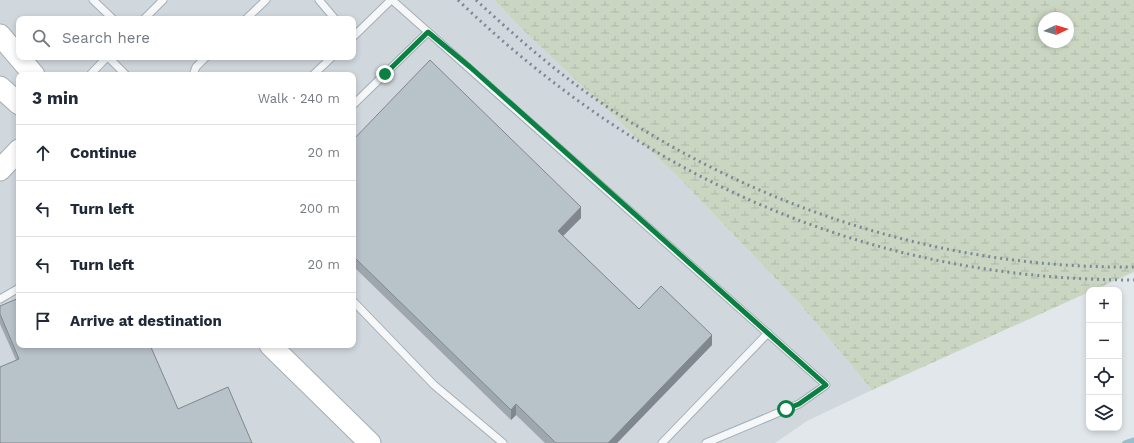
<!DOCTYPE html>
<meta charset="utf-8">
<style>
:root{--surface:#fff;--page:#f6f6f7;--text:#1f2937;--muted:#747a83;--line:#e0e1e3}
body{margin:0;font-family:"Work Sans",sans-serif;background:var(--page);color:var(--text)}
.controls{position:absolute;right:12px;bottom:12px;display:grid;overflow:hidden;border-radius:8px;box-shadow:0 2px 6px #0003}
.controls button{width:36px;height:36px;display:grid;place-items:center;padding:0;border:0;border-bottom:1px solid var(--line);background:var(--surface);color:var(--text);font:20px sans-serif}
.compass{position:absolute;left:1038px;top:12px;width:36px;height:36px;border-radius:50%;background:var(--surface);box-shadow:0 2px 6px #0003;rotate:86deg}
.stop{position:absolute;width:12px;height:12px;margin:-9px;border:3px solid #0b8043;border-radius:50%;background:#fff}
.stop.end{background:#0b8043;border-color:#fff;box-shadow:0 1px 4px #0008}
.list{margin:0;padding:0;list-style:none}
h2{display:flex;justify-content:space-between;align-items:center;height:52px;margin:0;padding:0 16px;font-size:17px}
h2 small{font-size:13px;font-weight:400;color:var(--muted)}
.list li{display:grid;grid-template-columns:26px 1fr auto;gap:12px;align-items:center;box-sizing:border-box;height:56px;padding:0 16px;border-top:1px solid var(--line)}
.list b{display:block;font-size:15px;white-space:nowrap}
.list em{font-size:13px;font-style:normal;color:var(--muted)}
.icon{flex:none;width:22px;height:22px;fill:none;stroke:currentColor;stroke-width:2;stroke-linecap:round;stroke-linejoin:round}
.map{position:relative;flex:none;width:1134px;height:443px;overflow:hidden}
.search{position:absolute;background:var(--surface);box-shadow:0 2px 6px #0003;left:16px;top:16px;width:340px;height:44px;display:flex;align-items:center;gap:10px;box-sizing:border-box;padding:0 14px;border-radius:8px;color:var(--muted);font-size:15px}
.panel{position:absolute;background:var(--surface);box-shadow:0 2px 6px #0003;left:16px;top:72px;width:340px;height:276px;border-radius:8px}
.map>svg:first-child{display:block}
</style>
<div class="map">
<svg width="1134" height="443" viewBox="0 0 1134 443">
<defs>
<pattern id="wetland-marsh" width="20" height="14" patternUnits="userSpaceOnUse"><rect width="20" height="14" fill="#cbd6c2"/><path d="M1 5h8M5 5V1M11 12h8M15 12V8" fill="none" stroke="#aeb8a8"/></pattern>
</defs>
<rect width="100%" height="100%" fill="#e2e7eb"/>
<!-- built -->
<path fill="#d0d7dd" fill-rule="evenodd" d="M0,0H494L521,28L679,178L800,304L872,390L807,421L775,443H0ZM19,19H353V57H19ZM19,75H353V345H19Z"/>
<!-- wetland -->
<path fill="url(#wetland-marsh)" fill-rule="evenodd" d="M494,0H1134V272L1094,290H1089V292L872,390L800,304L679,178L521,28ZM1044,18H1068V42H1044Z"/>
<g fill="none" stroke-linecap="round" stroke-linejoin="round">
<!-- stream -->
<path stroke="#9abecd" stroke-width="5.5" d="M1125,443L1134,440"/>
<defs>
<g id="lane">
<path d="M93,0L113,19"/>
<path d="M319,0L335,19"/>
<path d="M392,0L826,385L799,404L706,443"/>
<path d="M144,19L163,0"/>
<path d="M246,19L266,0"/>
<path d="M353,37L391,0"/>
<path d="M108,57L126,75"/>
<path d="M90,75L107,57"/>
<path d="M193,75L196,67L206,57"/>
<path d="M313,75L332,57"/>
<path d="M353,105L428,32"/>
<path d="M0,299L19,288"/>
<path d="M353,301L434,385L503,443"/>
<path d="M662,443L768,333"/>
</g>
<g id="secondary">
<path d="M0,35L34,75"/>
<path d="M0,87L19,104"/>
<path d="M0,170L19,150"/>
<path d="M270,345L370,443"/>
</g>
</defs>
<!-- lane casing -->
<use href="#lane" stroke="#a6afb6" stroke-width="9"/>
<!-- secondary casing -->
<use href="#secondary" stroke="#a6afb6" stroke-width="23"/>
<!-- lane -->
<use href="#lane" stroke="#f5f7f9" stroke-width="7"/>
<!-- secondary -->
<use href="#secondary" stroke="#fff" stroke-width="21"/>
<!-- rail -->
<g stroke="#7a8a96" stroke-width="3" stroke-dasharray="2 4" stroke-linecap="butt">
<path d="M458,0C646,181 871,280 1134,280"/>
<path d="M476,0C515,36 556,72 600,102C757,209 944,269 1134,267"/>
</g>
</g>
<!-- wall -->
<g fill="#9ea7ad">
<path d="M353,140L581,218L563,236L639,309L712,345L617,443H545L516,415L511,420L353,266Z"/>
<path d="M0,306L178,409L16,360L0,324Z"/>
</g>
<!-- shaded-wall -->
<g fill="#81888d">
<path d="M581,207V218L558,241V231Z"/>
<path d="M712,335V345L617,443H608Z"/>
<path d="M516,404V415L511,420V410Z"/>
</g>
<!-- building -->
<g fill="#b8c2c9" stroke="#81888d">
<path d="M430,60L581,207L558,231L639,309L661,286L712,335L608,443H556L516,404L511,410L353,256V140Z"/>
<path d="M19,298V345H150L178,409L228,387L252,443H0V367L19,359L0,314V306Z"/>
</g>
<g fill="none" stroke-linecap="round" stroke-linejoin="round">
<!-- route -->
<path stroke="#0b8043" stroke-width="5" d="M385,74L428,32L470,67L826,385L799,404L786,409"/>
</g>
</svg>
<div class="controls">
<button>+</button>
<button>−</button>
<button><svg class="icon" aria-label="locate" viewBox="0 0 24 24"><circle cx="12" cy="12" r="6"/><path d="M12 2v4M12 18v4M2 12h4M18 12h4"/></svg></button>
<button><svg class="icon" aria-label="layers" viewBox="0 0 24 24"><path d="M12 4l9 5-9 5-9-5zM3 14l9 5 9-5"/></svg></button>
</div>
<svg class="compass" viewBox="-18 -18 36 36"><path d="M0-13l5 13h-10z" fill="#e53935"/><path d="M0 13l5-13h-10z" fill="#747a83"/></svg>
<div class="stop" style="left:786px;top:409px"></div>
<div class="stop end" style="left:385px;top:74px"></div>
<div class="search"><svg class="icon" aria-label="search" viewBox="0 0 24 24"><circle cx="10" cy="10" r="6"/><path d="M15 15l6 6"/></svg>Search here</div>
<section class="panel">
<h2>3 min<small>Walk · 240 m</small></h2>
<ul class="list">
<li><svg class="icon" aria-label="ahead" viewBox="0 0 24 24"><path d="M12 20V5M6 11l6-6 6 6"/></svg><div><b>Continue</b></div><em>20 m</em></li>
<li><svg class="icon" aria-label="left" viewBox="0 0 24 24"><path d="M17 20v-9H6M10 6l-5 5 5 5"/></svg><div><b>Turn left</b></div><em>200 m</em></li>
<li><svg class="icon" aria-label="left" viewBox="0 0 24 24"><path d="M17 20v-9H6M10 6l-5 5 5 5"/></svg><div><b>Turn left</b></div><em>20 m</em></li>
<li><svg class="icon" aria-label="arrive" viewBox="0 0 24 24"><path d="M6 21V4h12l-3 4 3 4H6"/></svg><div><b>Arrive at destination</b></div></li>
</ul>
</section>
</div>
